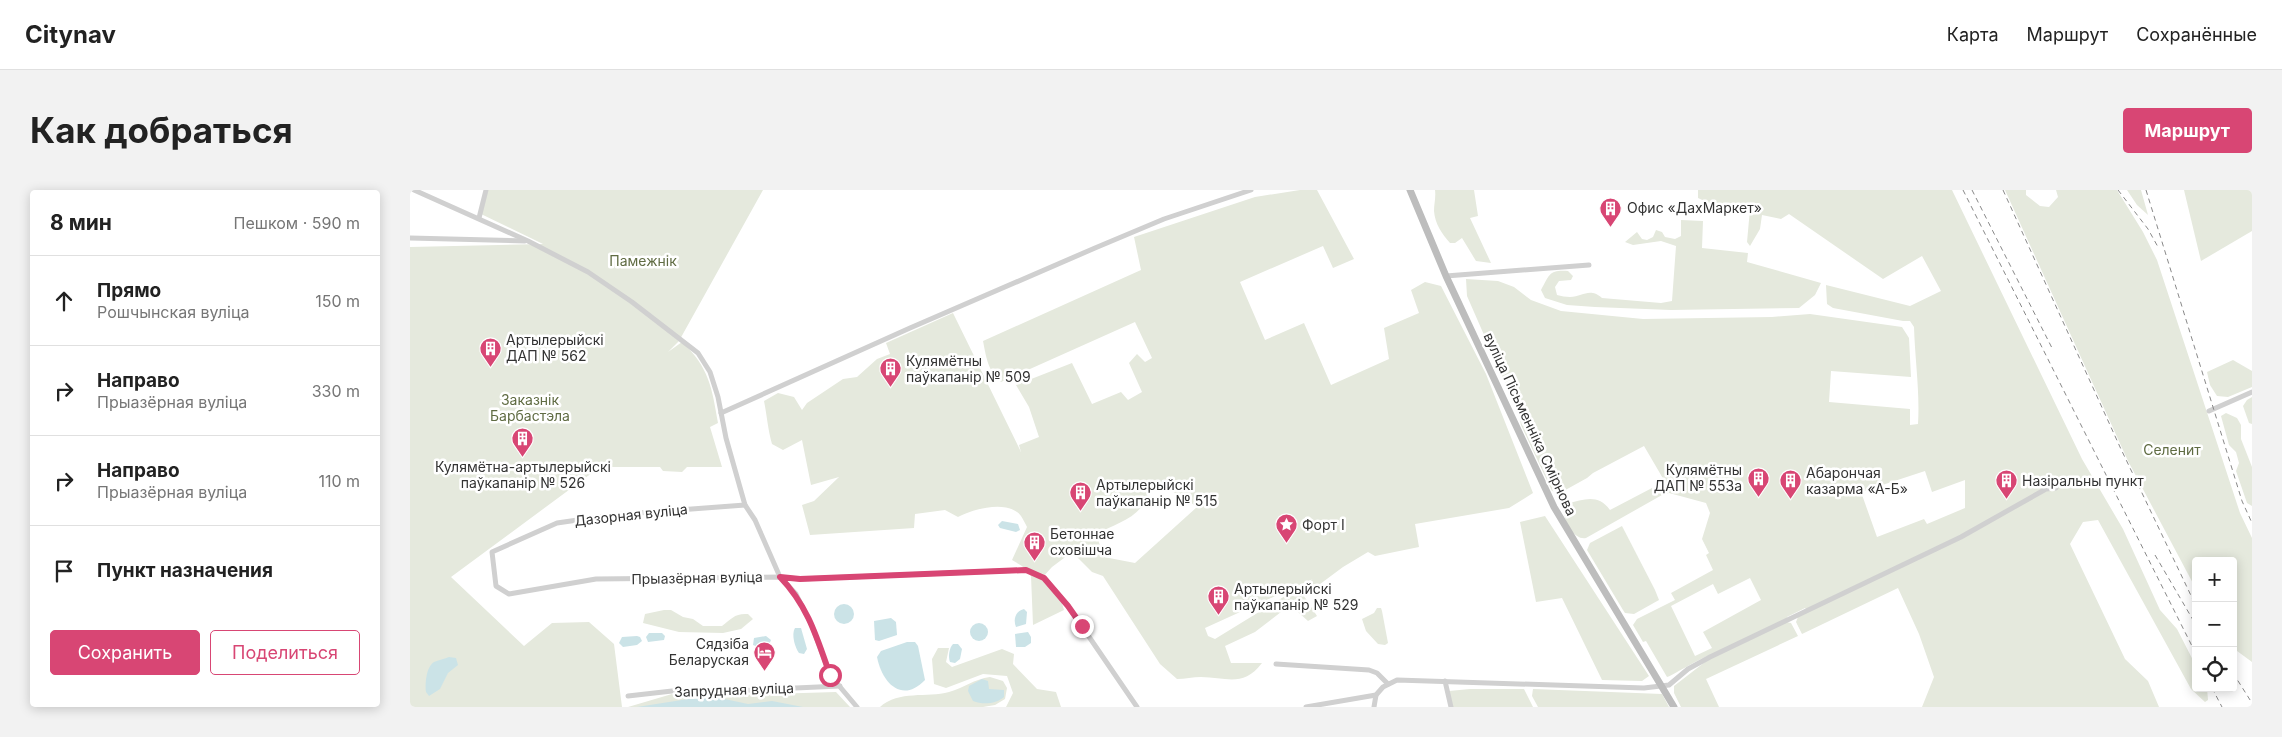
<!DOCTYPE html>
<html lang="ru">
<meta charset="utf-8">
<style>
:root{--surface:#fff;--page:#f2f2f2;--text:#222;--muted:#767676;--line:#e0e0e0;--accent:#d84674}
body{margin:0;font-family:Inter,sans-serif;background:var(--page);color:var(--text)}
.controls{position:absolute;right:15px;bottom:15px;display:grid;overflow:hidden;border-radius:5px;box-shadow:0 2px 12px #0003}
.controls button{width:45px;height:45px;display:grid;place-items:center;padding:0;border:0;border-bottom:1px solid var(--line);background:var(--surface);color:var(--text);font:25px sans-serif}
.stop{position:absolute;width:15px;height:15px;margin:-11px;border:4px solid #d84674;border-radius:50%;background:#fff}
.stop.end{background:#d84674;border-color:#fff;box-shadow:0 1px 5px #0008}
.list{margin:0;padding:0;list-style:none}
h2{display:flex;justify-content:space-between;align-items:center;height:65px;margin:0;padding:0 20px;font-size:21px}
h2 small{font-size:16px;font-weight:400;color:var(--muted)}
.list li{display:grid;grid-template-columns:32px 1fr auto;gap:15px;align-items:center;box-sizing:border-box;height:90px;padding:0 20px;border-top:1px solid var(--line)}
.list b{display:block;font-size:19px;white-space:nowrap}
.list p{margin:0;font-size:16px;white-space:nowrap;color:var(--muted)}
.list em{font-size:16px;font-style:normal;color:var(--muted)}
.actions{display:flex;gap:10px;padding:15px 20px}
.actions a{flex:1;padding:11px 0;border:1px solid var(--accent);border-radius:5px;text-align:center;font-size:18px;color:var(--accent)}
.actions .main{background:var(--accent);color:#fff}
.icon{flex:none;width:28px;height:28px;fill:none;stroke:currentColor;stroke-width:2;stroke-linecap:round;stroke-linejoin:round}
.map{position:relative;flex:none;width:1842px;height:517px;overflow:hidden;border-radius:5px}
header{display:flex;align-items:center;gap:30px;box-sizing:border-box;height:70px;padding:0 25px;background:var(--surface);border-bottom:1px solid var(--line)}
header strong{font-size:24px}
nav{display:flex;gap:28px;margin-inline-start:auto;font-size:18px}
.intro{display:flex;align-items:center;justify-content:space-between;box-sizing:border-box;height:120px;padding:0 30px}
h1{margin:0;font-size:35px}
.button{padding:12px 22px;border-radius:5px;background:var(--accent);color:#fff;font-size:18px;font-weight:700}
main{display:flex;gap:30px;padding:0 30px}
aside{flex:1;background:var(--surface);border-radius:5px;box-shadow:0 2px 12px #0003}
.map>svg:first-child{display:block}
</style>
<header>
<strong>Citynav</strong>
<nav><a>Карта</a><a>Маршрут</a><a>Сохранённые</a></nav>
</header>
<div class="intro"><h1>Как добраться</h1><a class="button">Маршрут</a></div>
<main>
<aside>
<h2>8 мин<small>Пешком · 590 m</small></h2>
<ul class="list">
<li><svg class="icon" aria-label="ahead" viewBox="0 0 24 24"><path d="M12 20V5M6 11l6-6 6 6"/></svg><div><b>Прямо</b><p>Рошчынская вуліца</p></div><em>150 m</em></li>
<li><svg class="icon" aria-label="right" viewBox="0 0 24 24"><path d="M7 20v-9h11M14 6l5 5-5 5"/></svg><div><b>Направо</b><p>Прыазёрная вуліца</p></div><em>330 m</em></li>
<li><svg class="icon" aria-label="right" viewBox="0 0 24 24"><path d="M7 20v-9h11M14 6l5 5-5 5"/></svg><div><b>Направо</b><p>Прыазёрная вуліца</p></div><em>110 m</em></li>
<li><svg class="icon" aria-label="arrive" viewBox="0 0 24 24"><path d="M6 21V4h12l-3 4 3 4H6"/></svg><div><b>Пункт назначения</b></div></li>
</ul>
<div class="actions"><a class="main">Сохранить</a><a>Поделиться</a></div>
</aside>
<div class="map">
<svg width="1842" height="517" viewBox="0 0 1842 517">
<rect width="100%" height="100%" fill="#fff"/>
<!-- green -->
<g fill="#e5e9dd" fill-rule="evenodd">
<path d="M77,0H353L269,151L258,162L272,152C299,177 302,198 308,233L300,237L312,277H277L272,282L253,281L250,277H190L41,387L114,456L142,433L179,432L204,454L212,517H0V57L133,54L71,24Z"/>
<path d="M890,0H907L944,69L923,78L913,56L830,92L855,150L894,133L921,195L979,169L974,138L1009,123L1001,100L1015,92L1031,96L1076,184L1123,303L1099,318L1005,334L1009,357L965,366L958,362L933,377L894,406L907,426L898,431L880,415L845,442L815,456L821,473H852C833,498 816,487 791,487C783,487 775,489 767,489L750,474L693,386L682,382L662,362L642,377L632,388L651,410L654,420L623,435L621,386L612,376L602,370L617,337C615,333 613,329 611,326C598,309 563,319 548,327L535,320L505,324L504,338L400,345L392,315L404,311L429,287L401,295L392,250L373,260L362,254C358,240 357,226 354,211L368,203L384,207L392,220L397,213L433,189L447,187L467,169L480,164L476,153L543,123L611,262L609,255L629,247L619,217L606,195L662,173L682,214L711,202L718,210L732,202L719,173L727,164L735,172L742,168L725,132L591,192C578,182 576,166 573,151L731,80L724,47L845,7ZM748,290C756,300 776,308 787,317L725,373L694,367L686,344C709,332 738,326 739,295ZM903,389L805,449L798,446L795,438Z"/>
<path d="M1025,0H1064L1068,26L1060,28L1081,73L1066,71L1052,48L1045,53H1040C1032,44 1025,34 1024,21C1024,14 1026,7 1025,0Z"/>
<path d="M1288,0H1542L1672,269L1713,339L1750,420L1767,439L1786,476V498H1797L1798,510L1795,512L1781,499L1688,330L1673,332L1660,354L1715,469L1738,491L1749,517H1512L1524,487L1509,444L1488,398L1392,444L1386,432L1388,427L1398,421L1395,418L1377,427L1376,432L1381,433L1388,446L1296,489L1309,517H1271L1264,503V496L1295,472L1300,465C1290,468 1260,487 1257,487L1236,451L1233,452L1223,435L1227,429L1265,410L1261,403L1303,380L1296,365L1299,363L1292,349L1300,323L1296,313L1259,303L1252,305L1176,348C1163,351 1148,324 1157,314C1175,309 1188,304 1200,320L1242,298L1247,303L1258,297L1234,256L1183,283L1177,288L1150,303L1142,301L1111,235L1109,225L1057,106L1056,89L1088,91L1104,97L1121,110L1151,121L1233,129L1362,127L1400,124L1492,137L1499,148L1501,187L1421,181L1419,212L1500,219V235L1508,234C1510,202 1505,170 1504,137L1500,131H1493L1423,118L1417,114L1416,95L1500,116L1531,101L1512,66L1473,89L1379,24L1371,29L1352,25L1350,39L1340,56L1337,52L1340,19L1301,14L1288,8ZM1515,281L1522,302L1555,290V318L1517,334L1514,329L1467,347L1451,302ZM1340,388L1351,410L1293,442L1302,458L1285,466L1261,416L1303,394L1308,404Z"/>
<path d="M1595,0H1616V5L1630,16L1639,17L1648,7L1646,0H1707L1733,42L1747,70L1830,323L1842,348V472L1823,458V371H1786V399L1718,271Z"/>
<path d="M1717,0H1731L1738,25L1727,15Z"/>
<path d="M1774,0H1842V41L1791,71Z"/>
<path d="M1271,30L1293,31L1292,58L1338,63L1337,72L1411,93L1405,105L1389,118L1261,120L1185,117L1157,115L1135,108L1131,100C1140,84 1139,80 1158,81L1163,86L1161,90L1149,91L1145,97L1147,105C1151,106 1156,107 1160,107C1173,107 1179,97 1192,108L1251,113L1262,111L1266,56L1251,51L1223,55L1215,52L1227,42L1232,49L1237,50L1243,47L1246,40L1252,42L1255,47L1265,49L1271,46Z"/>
<path d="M1823,170L1842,181V197L1818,207L1807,206L1800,195L1797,182Z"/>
<path d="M1842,207V234L1839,233L1833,216L1837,210Z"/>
<path d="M1816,223L1827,228L1831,235V249L1842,277V316L1837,313L1826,281L1829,273L1826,262L1819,255L1811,226Z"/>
<path d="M1135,326L1239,486L1232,491L1192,490L1152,408L1126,412L1110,332Z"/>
<path d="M1212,336L1245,400L1249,410L1224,424L1215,423L1213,420L1177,360L1180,353Z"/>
<path d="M967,418H971L972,421L978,453L975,455L968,454L956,441L952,429L964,423Z"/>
<path d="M254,420H261L273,427L283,429L293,436H312C321,429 325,423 338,424L343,429L331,439L313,443L269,442L233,433L235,424Z"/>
<path d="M528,458H539L536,472L542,477L592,459L604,464L603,474L627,499L646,502L651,517H596L603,503L597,486L573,484L536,498L524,494L522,469Z"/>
<path d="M580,487L593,491L597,498L595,509L585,515L573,517H470C489,500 517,508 539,502C554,498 564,489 580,487Z"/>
<path d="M1060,499H1114L1123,517H1043L1039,501Z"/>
<path d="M1123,499L1252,504L1259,517H1128L1122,506Z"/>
<path d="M426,502L440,517H218L262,504L328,505Z"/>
</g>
<!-- water -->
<g fill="#cbe3e7">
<path d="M592,331L608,334L610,340L606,342L590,338L588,335Z"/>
<circle cx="434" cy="424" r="10"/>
<path d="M614,419L617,422L616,434L606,437C603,430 605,421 614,419Z"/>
<path d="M481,428L486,432L487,445L469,451L465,450L464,431Z"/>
<circle cx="569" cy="442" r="9"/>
<path d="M385,438H391L397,459L394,464L389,463C385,458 381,444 385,438Z"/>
<path d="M618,442L621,447V453L615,457H606L605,444Z"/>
<path d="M239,443H252L255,446L254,450L238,452L236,447Z"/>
<path d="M227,446L230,447L232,451L227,455L213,457L209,453L212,447Z"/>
<path d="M356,446L361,450L359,455L348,457L343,455L344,448Z"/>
<path d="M497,452H505L508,456L515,490C492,514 472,493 467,467L471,461Z"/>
<path d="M548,454L552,459L550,469L545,473L540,472C538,467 539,458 543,454Z"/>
<path d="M39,467L46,468L48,475L38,483L30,499L19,506L16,502C15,494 16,477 24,472C28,470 35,469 39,467Z"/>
<path d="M572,489L578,491L579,499L594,500V507C586,514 573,515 563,511L558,501L559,496Z"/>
<path d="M291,507L310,508L338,514L362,511L393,517H227Z"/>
</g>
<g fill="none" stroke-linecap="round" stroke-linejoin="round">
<!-- street -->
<g stroke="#d0d0d0" stroke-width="5">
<path d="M4,0L118,51L178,82L222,112L288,163L300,182L308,207L316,248L335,315L345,330L370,387L386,404L402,436L420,485L447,517"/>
<path d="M69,28L76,0"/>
<path d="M0,48L115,51"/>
<path d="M1036,86L1179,75"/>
<path d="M1799,221L1842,202"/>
<path d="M311,223L500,138L685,58L754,29L841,0"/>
<path d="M335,315L202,325L147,333L82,362L86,396L99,404L186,389L370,387L390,389L616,380L634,388L658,416L727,517"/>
<path d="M866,474L959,480L967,483L978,494"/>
<path d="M1035,491L1041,517"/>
<path d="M218,506L262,501L342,500L430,496"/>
<path d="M896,517L966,505L973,497L987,490L1234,498L1259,495L1278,479L1300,467L1551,347L1636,299L1646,298"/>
<path d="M964,517L966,505"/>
</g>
<!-- secondary -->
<path stroke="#bdbdbd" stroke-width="7" d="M1000,0L1036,86L1144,317L1264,517"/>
<!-- rail -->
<g stroke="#888" stroke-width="1" stroke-dasharray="5 4" stroke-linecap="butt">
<path d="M1553,0L1786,464"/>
<path d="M1562,0L1642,158"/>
<path d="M1593,0L1710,257L1786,416"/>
<path d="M1708,0L1738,39L1748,57"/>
<path d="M1736,0L1832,311L1842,333"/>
<path d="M1745,365L1786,435"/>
<path d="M1823,483L1842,513"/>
<path d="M1802,498L1812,517"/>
</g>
</g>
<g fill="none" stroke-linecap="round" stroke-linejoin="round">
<!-- route -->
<path stroke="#d84674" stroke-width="6" d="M420,485C407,448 398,416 370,387L390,389L616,380L634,388L658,416L672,436"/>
</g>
<!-- icons -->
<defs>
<symbol id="building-pin" viewBox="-11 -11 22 30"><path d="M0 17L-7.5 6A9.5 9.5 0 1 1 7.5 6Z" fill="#d84674" stroke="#fff"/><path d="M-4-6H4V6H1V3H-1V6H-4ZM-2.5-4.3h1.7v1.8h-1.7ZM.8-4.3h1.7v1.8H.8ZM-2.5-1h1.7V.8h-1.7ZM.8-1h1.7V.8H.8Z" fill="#fff"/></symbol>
<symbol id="sight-pin" viewBox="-11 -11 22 30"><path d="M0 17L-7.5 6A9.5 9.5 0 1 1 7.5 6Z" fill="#d84674" stroke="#fff"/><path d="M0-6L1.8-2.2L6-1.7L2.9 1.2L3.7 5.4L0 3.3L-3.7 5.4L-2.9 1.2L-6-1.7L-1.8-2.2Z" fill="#fff"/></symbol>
<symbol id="hotel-pin" viewBox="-11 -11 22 30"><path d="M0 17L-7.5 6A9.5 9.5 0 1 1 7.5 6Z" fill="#d84674" stroke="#fff"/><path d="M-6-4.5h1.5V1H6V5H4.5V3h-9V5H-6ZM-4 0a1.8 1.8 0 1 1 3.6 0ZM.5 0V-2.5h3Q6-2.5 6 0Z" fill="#fff"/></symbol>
</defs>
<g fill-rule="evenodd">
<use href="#building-pin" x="1188" y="6" width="25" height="34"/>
<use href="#building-pin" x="68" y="146" width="25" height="34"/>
<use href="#building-pin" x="468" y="166" width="25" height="34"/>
<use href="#building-pin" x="100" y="236" width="25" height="34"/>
<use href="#building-pin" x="1336" y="276" width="25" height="34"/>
<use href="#building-pin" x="1368" y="278" width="25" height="34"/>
<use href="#building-pin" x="1584" y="278" width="25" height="34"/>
<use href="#building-pin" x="658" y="290" width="25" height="34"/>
<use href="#sight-pin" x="864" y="322" width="25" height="34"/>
<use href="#building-pin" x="612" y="340" width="25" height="34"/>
<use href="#building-pin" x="796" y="394" width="25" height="34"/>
<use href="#hotel-pin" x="342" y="450" width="25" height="34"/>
</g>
<g text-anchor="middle" stroke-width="5" stroke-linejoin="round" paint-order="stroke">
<!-- poi labels -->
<g font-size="14" fill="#333" stroke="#fff" text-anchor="start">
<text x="1217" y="23">Офис «ДахМаркет»</text>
<text x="96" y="155">Артылерыйскі<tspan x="96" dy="16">ДАП № 562</tspan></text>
<text x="496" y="176">Кулямётны<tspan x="496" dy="16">паўкапанір № 509</tspan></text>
<text x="113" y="282" text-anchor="middle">Кулямётна-артылерыйскі<tspan x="113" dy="16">паўкапанір № 526</tspan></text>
<text x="1332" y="285" text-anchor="end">Кулямётны<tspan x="1332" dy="16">ДАП № 553а</tspan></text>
<text x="1396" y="288">Абарончая<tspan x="1396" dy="16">казарма «А-Б»</tspan></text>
<text x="1612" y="296">Назіральны пункт</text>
<text x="686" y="300">Артылерыйскі<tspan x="686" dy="16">паўкапанір № 515</tspan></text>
<text x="892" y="340">Форт I</text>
<text x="640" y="349">Бетоннае<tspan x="640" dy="16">сховішча</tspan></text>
<text x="824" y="404">Артылерыйскі<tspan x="824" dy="16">паўкапанір № 529</tspan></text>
<text x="339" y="459" text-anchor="end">Сядзіба<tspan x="339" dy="16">Беларуская</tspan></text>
</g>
<!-- park labels -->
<g font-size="14" fill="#606c43" stroke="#fff">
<text x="233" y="76">Памежнік</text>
<text x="120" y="215">Заказнік<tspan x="120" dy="16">Барбастэла</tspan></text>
<text x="1762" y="265">Селенит</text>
</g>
<!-- street labels -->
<g font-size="14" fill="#333" stroke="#fff">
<text transform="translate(1120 234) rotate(65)" y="5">вуліца Пісьменніка Смірнова</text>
<text transform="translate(221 325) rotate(-6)" y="5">Дазорная вуліца</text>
<text transform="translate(287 388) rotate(-1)" y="5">Прыазёрная вуліца</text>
<text transform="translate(324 500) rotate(-2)" y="5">Запрудная вуліца</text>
</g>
</g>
</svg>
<div class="controls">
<button>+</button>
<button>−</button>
<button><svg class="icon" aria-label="locate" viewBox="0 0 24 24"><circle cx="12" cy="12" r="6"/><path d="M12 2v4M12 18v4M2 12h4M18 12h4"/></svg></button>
</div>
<div class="stop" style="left:420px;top:485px"></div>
<div class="stop end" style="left:672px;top:436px"></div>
</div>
</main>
